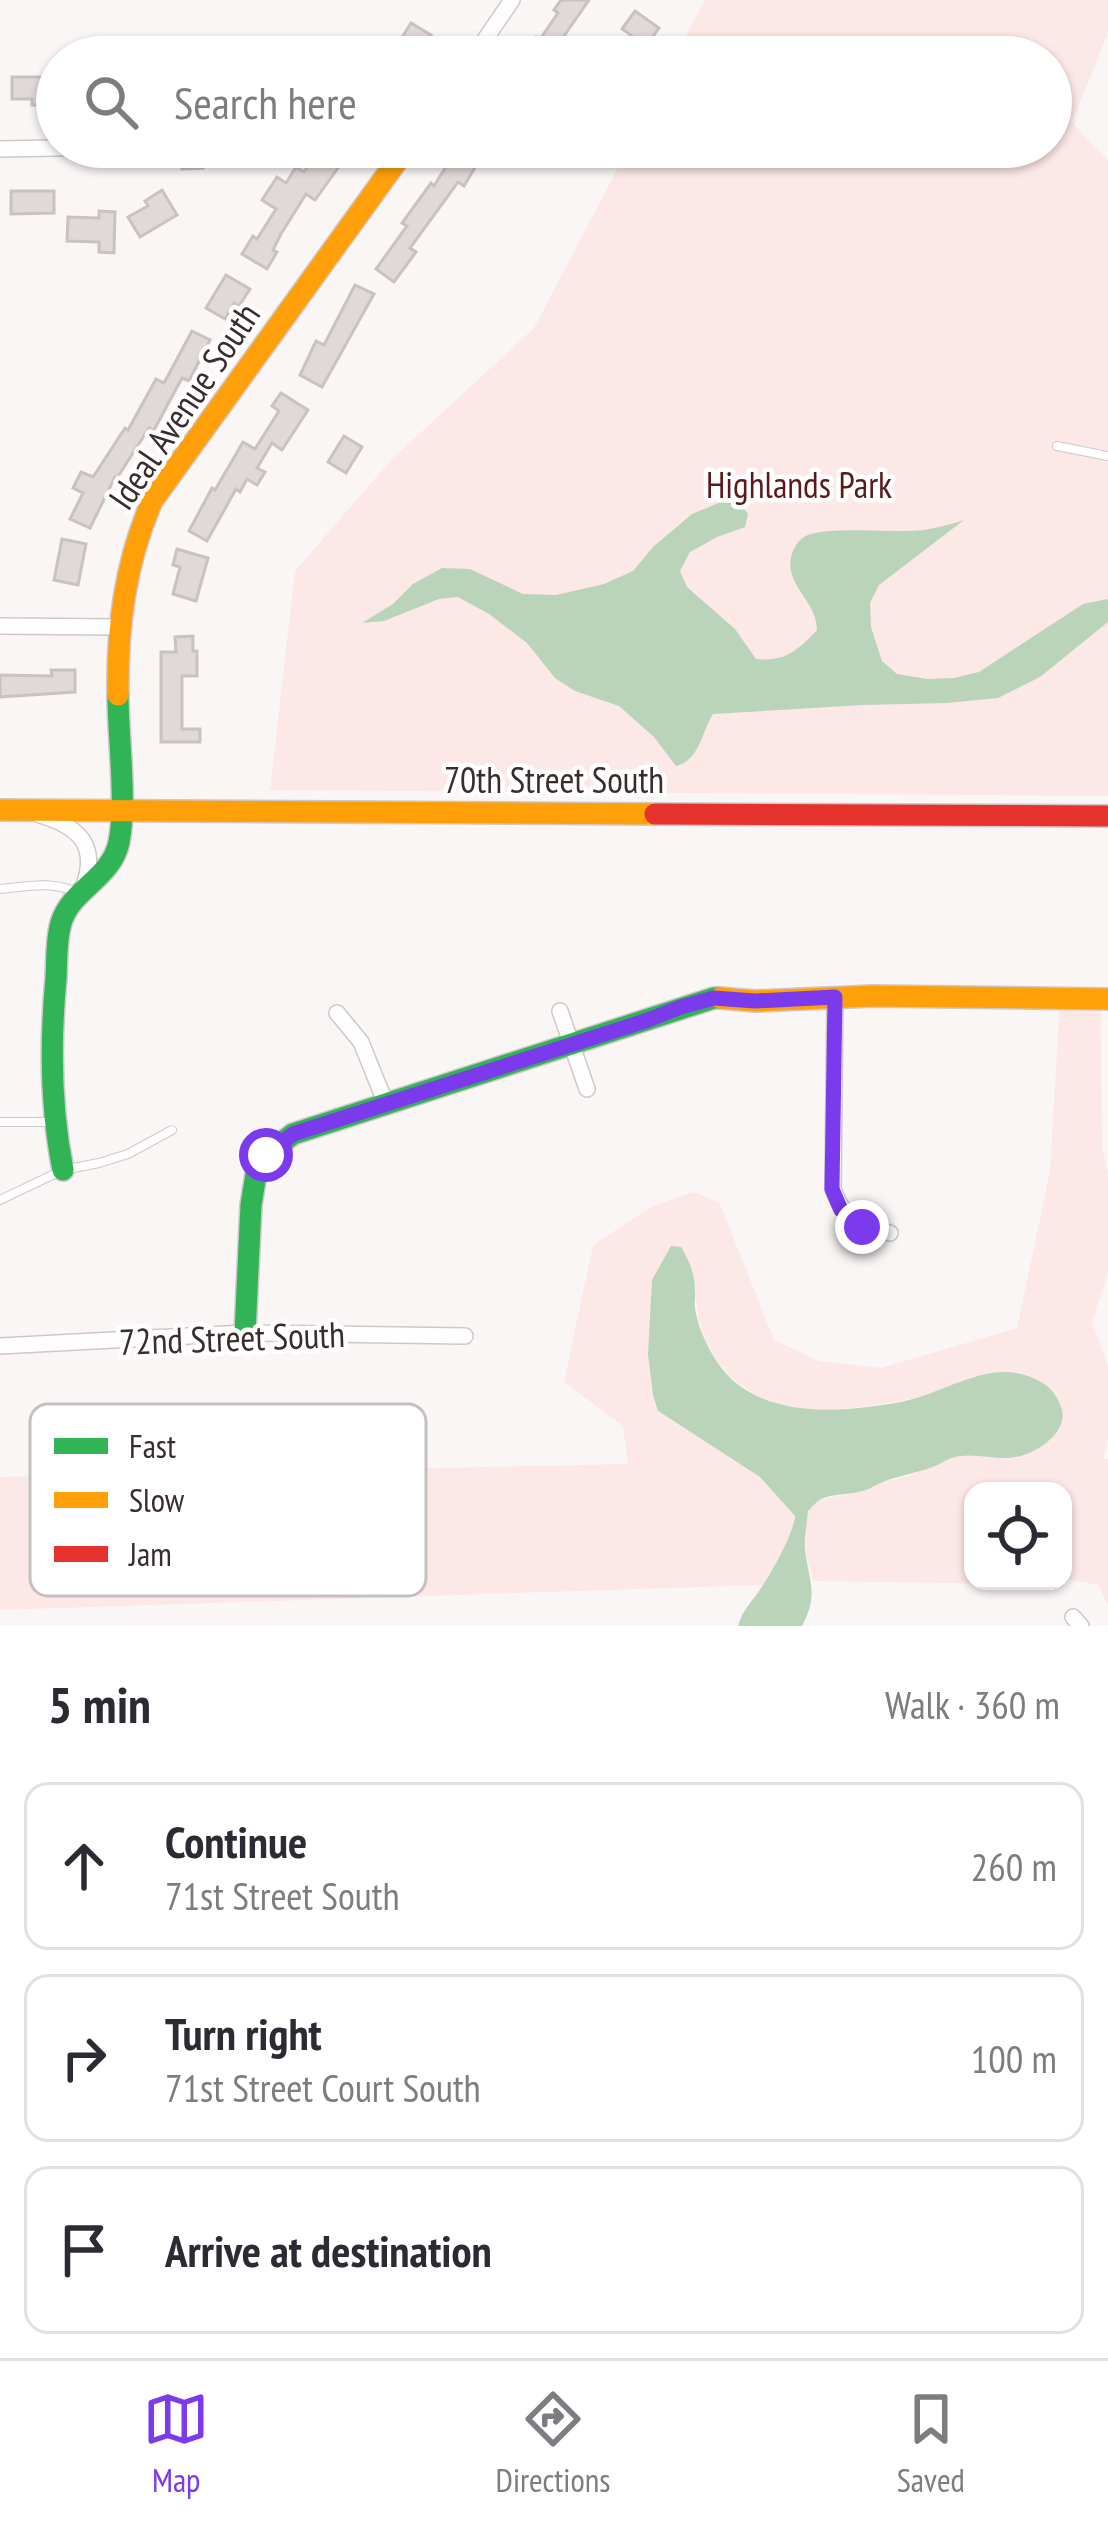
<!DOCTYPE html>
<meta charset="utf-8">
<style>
:root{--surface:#fff;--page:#f7f7f7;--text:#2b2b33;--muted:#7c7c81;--line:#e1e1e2;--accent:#7c3aed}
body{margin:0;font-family:"PT Sans Narrow",sans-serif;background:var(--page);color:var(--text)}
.controls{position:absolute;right:36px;bottom:36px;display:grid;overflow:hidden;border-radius:24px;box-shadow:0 3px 9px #0004}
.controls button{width:108px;height:108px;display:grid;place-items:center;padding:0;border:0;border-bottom:3px solid var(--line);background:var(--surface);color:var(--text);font:60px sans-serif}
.stop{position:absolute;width:36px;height:36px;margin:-27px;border:9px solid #7c3aed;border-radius:50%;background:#fff}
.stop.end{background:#7c3aed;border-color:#fff;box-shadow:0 3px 12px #0008}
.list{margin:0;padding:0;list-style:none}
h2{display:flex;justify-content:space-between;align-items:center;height:156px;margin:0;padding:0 48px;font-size:51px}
h2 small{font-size:39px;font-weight:400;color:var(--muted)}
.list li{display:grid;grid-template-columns:78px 1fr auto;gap:36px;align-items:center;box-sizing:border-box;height:168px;margin:0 24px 24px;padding:0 24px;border:3px solid var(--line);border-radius:24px}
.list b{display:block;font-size:45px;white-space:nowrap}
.list p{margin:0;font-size:39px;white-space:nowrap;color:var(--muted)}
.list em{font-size:39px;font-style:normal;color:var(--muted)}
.icon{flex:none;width:66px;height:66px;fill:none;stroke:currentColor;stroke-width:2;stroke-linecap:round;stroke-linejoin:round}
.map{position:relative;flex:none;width:1108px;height:1626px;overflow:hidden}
.search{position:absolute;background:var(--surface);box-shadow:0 3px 9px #0004;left:36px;right:36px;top:36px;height:132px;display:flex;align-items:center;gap:30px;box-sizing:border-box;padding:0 42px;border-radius:66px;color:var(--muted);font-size:45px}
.sheet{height:732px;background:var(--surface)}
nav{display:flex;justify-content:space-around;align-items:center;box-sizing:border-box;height:168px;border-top:3px solid var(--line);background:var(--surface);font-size:33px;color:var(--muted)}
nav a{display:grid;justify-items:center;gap:6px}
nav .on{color:var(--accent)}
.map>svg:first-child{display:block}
</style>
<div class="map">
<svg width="1108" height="1626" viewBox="0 0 1108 1626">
<rect width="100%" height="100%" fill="#faf6f5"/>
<!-- green -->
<g fill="#fce8e6">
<path d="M705,0H1108V33L1072,122L1108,161V796L270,790L295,571L392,459L534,328L629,147H1051V57H675Z"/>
<path d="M1060,999H1101L1102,1146L1108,1172V1272L1092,1322L1108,1366V1440L1103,1459H1108V1606L1099,1585L1063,1578V1491H973V1581H1040L1016,1584L813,1581L805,1550L806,1528L808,1511L819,1500L867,1490L880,1483L908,1476L949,1458L969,1455L1018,1458L1021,1372C1002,1373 984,1373 966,1379C951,1384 938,1393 923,1396C893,1404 815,1415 786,1408C767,1403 744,1389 730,1376C706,1352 694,1317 696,1284L658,1412L760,1477L795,1516L794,1530L763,1585L0,1610V1477L628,1464L623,1426L564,1382L593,1245L651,1207L693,1192L719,1202L774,1340L819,1361L881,1368L1017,1328L1050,1171Z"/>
</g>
<!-- water -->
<g fill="#bad4b9">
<path d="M721,502L740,504L748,514L745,527L717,537L690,552L680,571L687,587L735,629L756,659C785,662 797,651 817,630C817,606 796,593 791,571C788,560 794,543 804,537C821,526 885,532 908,531C927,531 945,526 964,520L879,585L870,603L871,627L882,661L897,674L927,679L954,678L979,672L1083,604L1108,599V622L1040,677L998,698L947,703L864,705L713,714C701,733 700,760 676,766L654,737L619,706L575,691L555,678L527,643L489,614L458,597L439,599L384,621L362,623L393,604L413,584L442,568L470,569L523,594L556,595L604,584L633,571L654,546L692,514Z"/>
<path d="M671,1246L681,1247C689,1260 695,1274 695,1290C696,1296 694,1302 695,1308C699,1335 718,1371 740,1386C785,1418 849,1411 901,1402C944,1394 989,1358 1033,1378C1048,1384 1057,1393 1062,1410C1068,1432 1036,1454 1016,1457C995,1461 973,1451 952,1458C945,1460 942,1463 935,1466C918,1473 900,1475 883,1482C877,1484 872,1488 866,1490C852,1495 835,1493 821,1499C816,1502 812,1507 808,1511C807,1524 804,1538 805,1550C809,1582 819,1594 802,1626H738C743,1608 754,1600 763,1585C773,1570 794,1532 795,1516L760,1477L658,1411L653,1395L648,1354L652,1280Z"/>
</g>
<!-- building -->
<g fill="#e0d9d8" stroke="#cac2c1" stroke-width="3">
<path d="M561,0H589L564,36L580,47L573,57H533L526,52L536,37L540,39L558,13L554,10Z"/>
<path d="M635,11L659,28L646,46L622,29Z"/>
<path d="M411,23L431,35L417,57H390Z"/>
<path d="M12,77H50V105H32V99H12Z"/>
<path d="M181,147H202L203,168L182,169Z"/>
<path d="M321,147H353L315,200L306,194L281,234L273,250L277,252L267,269L242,254L253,236L257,239L276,209L262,200L277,177L286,183L296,167L304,172Z"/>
<path d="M458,147H476L484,152L464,186L458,182L410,248L416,252L394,282L376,269L407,226L402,223L431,183L434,186Z"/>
<path d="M162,190L177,215L140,237L128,217L148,206L145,201Z"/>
<path d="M11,191H54V213L11,214Z"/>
<path d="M99,211L115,212L114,253L99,252V242L67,241L68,217L99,218Z"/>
<path d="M226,275L250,289L239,306L234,303L225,319L206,308Z"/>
<path d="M355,285L374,294L322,387L300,375L316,341L324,345Z"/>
<path d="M192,331L210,340L189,381L182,378L154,430L149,428L117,478L115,477L90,528L70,519L83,493L73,488L81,472L93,477L125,428L128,430L156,379L164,383Z"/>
<path d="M281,393L308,410L282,450L272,443L257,468L265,472L257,485L247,479L240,492L236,489L207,541L189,531L212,488L215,490L243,442L255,449L279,411L272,406Z"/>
<path d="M344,436L362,447L346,473L328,462Z"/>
<path d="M62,539L86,544L78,585L54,580Z"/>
<path d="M177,549L208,558L196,601L173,594L180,567L173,565Z"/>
<path d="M193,636V651H197V676H182V729H200V742H161V652H176L175,637Z"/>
<path d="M51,670H75V692L0,697V675L52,676Z"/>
</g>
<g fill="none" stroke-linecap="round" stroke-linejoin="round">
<defs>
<g id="lane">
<path d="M1057,446L1108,456"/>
<path d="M0,889C28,886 55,880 80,894"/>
<path d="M0,1122H51"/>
<path d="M0,1200L63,1170L99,1163L128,1154L172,1130"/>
</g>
<g id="street">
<path d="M473,57L512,0"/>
<path d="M0,149L110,147"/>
<path d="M0,626L118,627"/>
<path d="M40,815C80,827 99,846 83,888"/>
<path d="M835,997L833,1189C845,1222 857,1226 890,1233"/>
<path d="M560,1011L587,1089"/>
<path d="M337,1013L361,1042L386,1104"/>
<path d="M0,1346L245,1333L465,1336"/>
<path d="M1073,1617L1081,1626"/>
</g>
<g id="fast">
<path d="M63,1170C50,1106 50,1043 56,978C57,960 56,940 61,923C71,889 112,878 119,842C127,802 118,738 118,695"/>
<path d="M245,1333L251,1205L257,1168L266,1155L293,1134L714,998H720"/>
</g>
<g id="slow">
<path d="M118,695C117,626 125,564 152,501L407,147"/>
<path d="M0,810L655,814"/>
<path d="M720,998L755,1001L873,996L1108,999"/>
</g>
<path id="jam" d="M655,814L1108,816"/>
</defs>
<!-- lane casing -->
<use href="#lane" stroke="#d0c8c7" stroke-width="10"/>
<!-- street casing -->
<use href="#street" stroke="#d0c8c7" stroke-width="18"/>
<!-- fast casing -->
<use href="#fast" stroke="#d0c8c7" stroke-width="24"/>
<!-- slow casing -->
<use href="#slow" stroke="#d0c8c7" stroke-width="24"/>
<!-- jam casing -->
<use href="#jam" stroke="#d0c8c7" stroke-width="24"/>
<!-- lane -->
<use href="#lane" stroke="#fefefe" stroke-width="8"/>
<!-- street -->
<use href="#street" stroke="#fefefe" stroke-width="15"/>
<!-- fast -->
<use href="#fast" stroke="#30b455" stroke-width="21"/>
<!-- slow -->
<use href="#slow" stroke="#ff9f0a" stroke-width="21"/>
<!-- jam -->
<use href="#jam" stroke="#e5322d" stroke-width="21"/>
</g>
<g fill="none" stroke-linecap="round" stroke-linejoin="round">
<!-- route -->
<path stroke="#7c3aed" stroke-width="15" d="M266,1155L293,1134L648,1020L681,1007L714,998L755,1001L835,997L832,1189L841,1210L862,1227"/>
</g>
<g text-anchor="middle" stroke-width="9" stroke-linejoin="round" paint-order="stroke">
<!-- street labels -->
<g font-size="36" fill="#382d2c" stroke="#fff">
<text transform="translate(184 406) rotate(-56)" y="13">Ideal Avenue South</text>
<text x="554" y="793">70th Street South</text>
<text transform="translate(232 1338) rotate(-2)" y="13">72nd Street South</text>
</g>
<!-- park labels -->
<g font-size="36" fill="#5d191a" stroke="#fff">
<text x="799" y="498">Highlands Park</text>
</g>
</g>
<!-- legend -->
<rect x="30" y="1404" width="396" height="192" rx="18" fill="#fff" stroke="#c3c0c0" stroke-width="3"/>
<rect x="54" y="1438" width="54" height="16" fill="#30b455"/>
<rect x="54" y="1492" width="54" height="16" fill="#ff9f0a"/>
<rect x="54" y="1546" width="54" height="16" fill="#e5322d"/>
<g font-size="33" fill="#382d2c">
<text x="129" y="1458">Fast</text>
<text x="129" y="1512">Slow</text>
<text x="129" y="1566">Jam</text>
</g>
</svg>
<div class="controls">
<button><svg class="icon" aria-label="locate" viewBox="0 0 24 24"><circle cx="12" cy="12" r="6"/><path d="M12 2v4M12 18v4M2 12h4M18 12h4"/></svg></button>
</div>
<div class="stop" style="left:266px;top:1155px"></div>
<div class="stop end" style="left:862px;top:1227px"></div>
<div class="search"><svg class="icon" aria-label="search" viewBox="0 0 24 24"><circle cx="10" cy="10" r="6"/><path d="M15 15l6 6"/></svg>Search here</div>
</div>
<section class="sheet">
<h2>5 min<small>Walk · 360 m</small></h2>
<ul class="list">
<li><svg class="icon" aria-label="ahead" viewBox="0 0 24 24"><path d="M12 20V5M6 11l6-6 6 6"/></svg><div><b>Continue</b><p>71st Street South</p></div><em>260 m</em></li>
<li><svg class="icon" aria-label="right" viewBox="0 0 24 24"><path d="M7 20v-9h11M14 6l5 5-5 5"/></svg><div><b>Turn right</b><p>71st Street Court South</p></div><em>100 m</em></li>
<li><svg class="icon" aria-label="arrive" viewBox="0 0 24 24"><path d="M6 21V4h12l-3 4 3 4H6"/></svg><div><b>Arrive at destination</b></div></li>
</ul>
</section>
<nav>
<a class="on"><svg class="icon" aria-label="map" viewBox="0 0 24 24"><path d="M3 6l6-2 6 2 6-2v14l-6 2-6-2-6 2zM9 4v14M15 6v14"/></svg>Map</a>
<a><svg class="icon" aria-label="directions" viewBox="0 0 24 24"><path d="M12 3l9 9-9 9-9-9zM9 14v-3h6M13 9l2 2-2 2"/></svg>Directions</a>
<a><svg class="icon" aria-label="saved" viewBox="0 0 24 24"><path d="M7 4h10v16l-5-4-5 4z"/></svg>Saved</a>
</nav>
